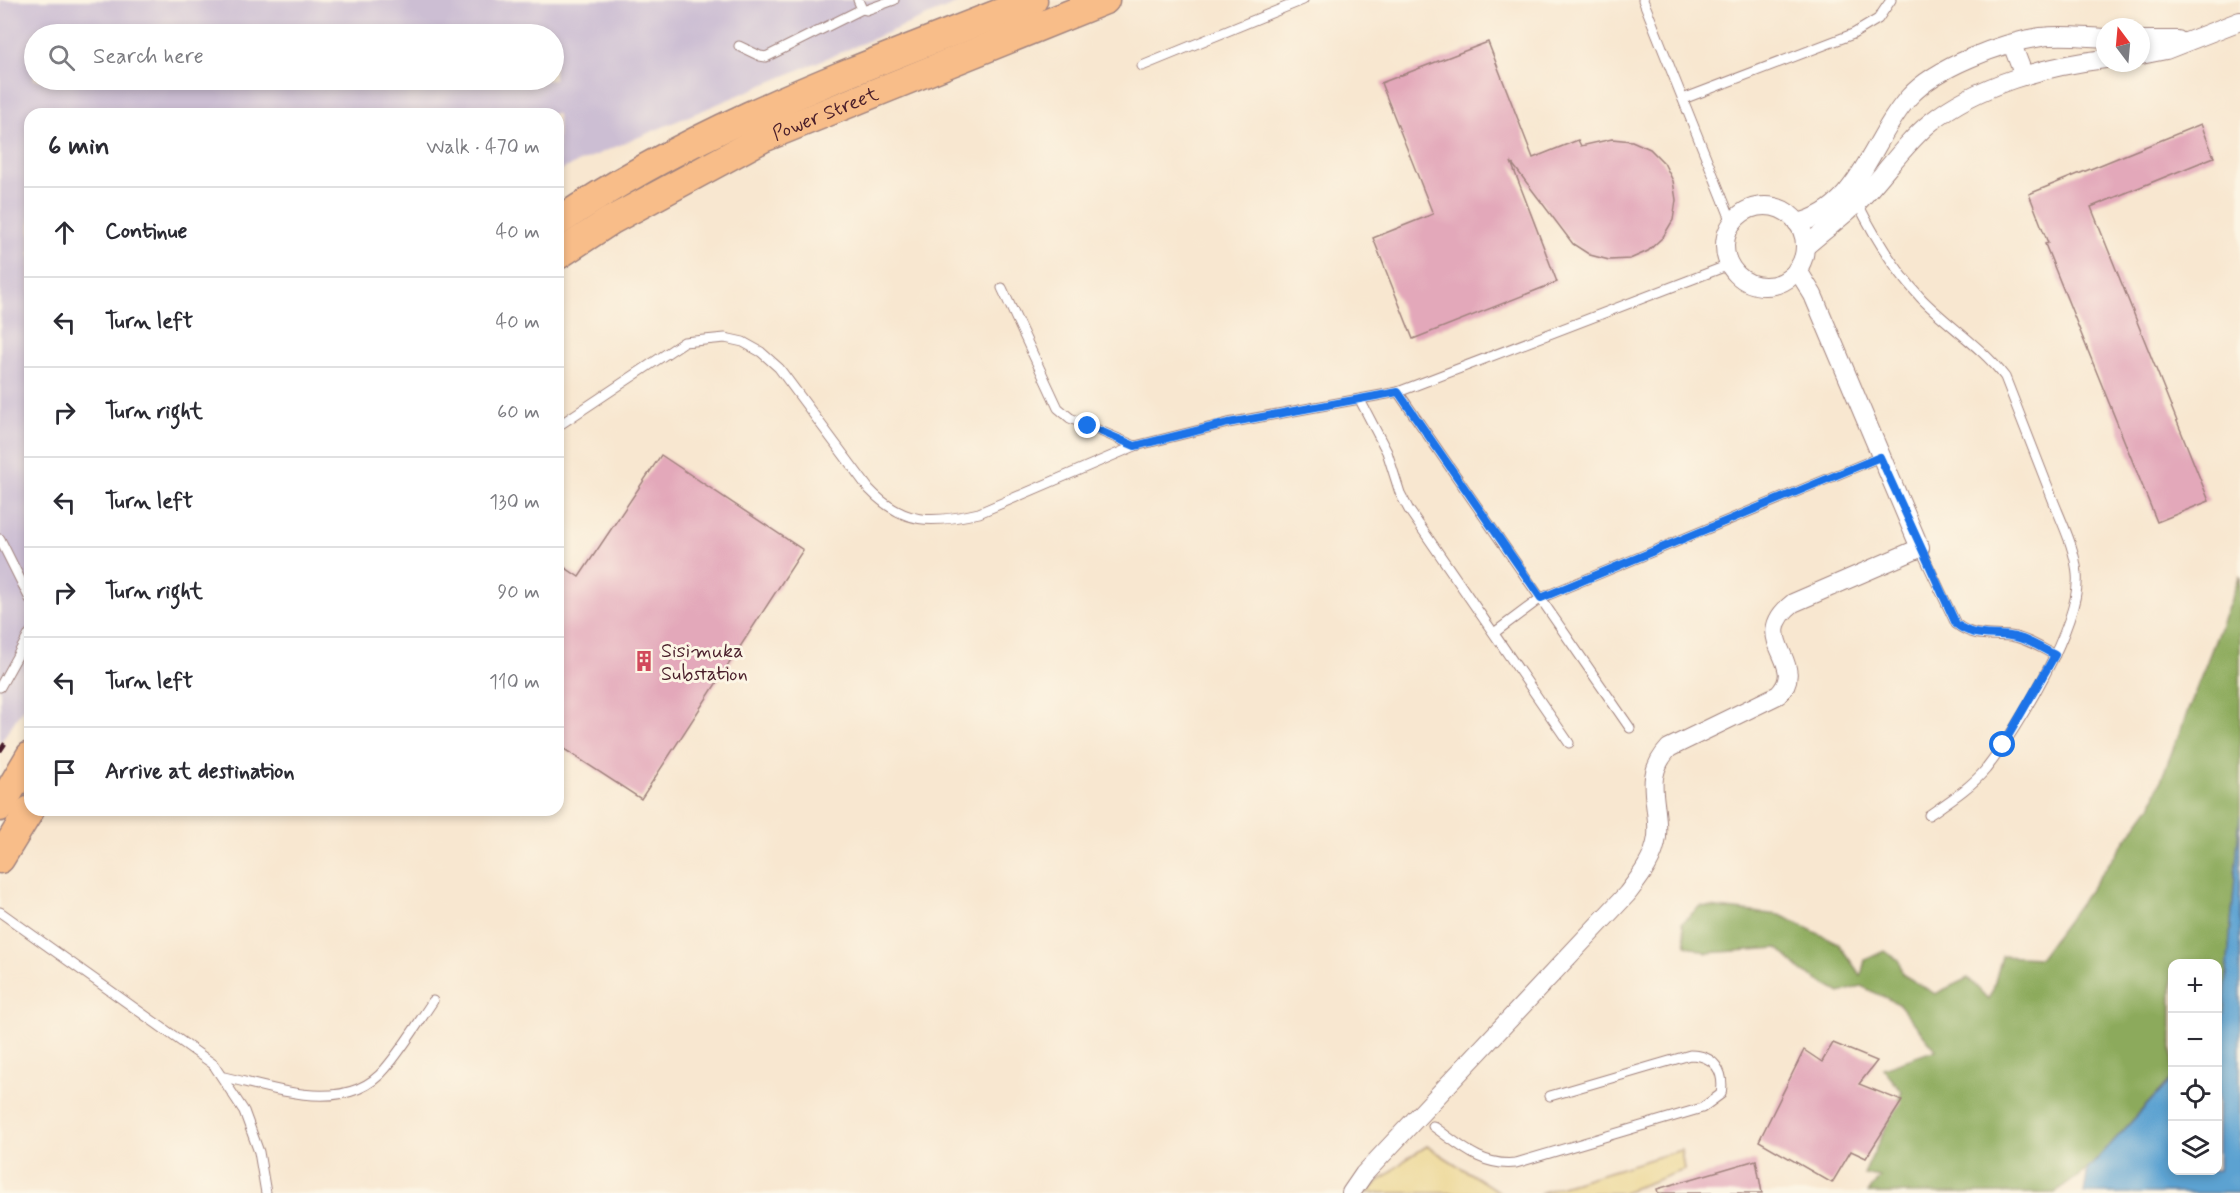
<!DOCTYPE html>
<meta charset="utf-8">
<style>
:root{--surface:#fff;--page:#f7f7f7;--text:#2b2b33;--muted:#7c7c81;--line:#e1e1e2}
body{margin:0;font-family:Mynerve,sans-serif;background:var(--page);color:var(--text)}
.controls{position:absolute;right:18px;bottom:18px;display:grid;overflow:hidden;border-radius:12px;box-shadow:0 3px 9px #0003}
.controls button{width:54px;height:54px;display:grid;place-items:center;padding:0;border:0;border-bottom:2px solid var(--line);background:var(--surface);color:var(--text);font:30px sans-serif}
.compass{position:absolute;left:2096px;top:18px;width:54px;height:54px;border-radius:50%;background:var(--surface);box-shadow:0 3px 9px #0003;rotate:344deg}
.stop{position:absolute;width:18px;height:18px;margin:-14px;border:4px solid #1a73e8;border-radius:50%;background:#fff}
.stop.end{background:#1a73e8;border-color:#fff;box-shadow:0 2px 6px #0008}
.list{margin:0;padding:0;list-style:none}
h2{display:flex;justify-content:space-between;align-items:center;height:78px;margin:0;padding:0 24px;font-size:26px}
h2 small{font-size:20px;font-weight:400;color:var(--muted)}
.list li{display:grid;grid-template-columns:39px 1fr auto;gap:18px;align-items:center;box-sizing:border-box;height:90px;padding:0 24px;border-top:2px solid var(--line)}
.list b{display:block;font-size:22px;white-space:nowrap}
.list em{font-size:20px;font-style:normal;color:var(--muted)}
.icon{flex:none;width:33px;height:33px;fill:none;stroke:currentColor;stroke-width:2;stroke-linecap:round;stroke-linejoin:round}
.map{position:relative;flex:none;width:2240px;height:1193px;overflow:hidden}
.search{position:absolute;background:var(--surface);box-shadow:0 3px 9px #0003;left:24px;top:24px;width:540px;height:66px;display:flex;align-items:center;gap:15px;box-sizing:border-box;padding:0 21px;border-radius:33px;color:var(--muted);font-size:22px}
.panel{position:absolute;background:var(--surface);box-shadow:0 3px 9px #0003;left:24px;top:108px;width:540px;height:708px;border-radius:18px}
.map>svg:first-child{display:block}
</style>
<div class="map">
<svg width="2240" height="1193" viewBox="0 0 2240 1193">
<rect width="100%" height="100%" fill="#fcf5e5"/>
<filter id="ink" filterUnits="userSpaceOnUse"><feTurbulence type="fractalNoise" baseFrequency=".0167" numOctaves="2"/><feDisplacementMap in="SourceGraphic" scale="12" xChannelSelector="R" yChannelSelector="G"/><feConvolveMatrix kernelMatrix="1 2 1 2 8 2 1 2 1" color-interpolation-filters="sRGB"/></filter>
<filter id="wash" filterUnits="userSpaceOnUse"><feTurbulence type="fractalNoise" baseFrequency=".008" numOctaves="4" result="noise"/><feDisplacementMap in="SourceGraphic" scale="24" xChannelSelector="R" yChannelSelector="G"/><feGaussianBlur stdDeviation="1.35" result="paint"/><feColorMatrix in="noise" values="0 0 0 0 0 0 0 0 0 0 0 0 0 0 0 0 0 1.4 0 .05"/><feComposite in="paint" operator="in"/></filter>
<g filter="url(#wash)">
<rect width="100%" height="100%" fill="#f8e7d0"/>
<!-- industrial -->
<path fill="#ccbed3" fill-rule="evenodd" d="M0,0H965L558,171V114H30V698L0,743ZM34,34H554V80H34Z"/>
<!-- forest -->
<path fill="#8caa5c" stroke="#6b6444" stroke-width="1.5" d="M2240,576V816L2223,1023L2218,1029V964H2172V1077L2088,1169L2055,1193H1868L1880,1177L1864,1174L1902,1092L1883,1068L1936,1050L1899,1004L1861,986L1840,993L1803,972L1778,948L1707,953L1686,945L1682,923L1700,906L1780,915L1838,943L1861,976L1865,960L1884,951L1899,960L1902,974L1935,994L1968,978L1988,999L1993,989L2002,956L2040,958L2151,806Z"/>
<!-- sand -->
<g fill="#eeda9e" stroke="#9c7c64" stroke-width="1.5">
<path d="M1427,1146L1501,1193H1366L1405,1160Z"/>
<path d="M1681,1150L1684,1170L1621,1193H1539Z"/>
</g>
<!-- water -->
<path fill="#5ba2d1" stroke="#52607e" stroke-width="1.5" d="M2240,816V1193H2084L2088,1169L2172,1078V1170H2218V1029L2223,1022Z"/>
<g id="blocks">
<!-- building -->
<g fill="#e3a8ba">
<path d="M1488,42L1533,158L1578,140L1581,146L1612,139L1632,141L1650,149L1664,163L1673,181L1676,200L1673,220L1663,237L1648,251L1630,259L1609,260L1590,255L1573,244L1511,162L1557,282L1413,339L1373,238L1433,214L1381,83Z"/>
<path d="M2201,124L2214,157L2091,207L2209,501L2157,522L2045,244L2048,243L2029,194Z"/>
<path d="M661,455L803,550L641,799L558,745V563L579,577Z"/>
<path d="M1833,1043L1877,1061L1859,1084L1902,1101L1866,1158L1851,1151L1832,1183L1759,1141L1804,1050L1822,1062Z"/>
<path d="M1756,1160L1762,1193H1658L1657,1189Z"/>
</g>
</g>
</g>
<g filter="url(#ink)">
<use href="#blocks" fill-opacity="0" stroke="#a1837e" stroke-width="1.5"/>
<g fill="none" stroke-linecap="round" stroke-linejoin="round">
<defs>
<g id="lane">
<path d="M858,0L862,9L866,10L894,0"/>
<path d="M1643,0L1732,222"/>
<path d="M739,46L760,56L766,57L862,9"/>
<path d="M1142,66L1303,0"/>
<path d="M1683,99L1853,34L1878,19L1891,0"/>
<path d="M1857,202C1874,236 1895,270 1921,298C1948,326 1981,346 2005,377C2021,418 2037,459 2053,500C2062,523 2075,548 2077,574C2082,622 2016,731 1986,769C1970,788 1949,801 1929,815"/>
<path d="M1002,288L1058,408L1070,418L1135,446"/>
<path d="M1398,392L1630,728"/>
<path d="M1360,400L1387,452L1400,493L1409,510L1569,743"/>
<path d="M558,426L684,342L725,338L743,342L761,352L779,368L869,489C903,525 932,524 979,513L1135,446L1228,423L1398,392L1729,265"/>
<path d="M0,539L30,599"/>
<path d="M1920,548L1956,624C1974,638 1989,634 2010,636C2026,638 2041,648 2055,655"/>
<path d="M1494,633L1541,598L1880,457"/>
<path d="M0,687L30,633"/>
<path d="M0,912L213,1064L244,1111L259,1152L266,1193"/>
<path d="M224,1077C274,1088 346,1116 385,1069C403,1048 418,1023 433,1001"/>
<path d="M1433,1126C1460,1145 1482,1167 1516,1163L1702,1108L1721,1094C1725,1071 1714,1055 1690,1055L1550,1096"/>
</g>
<g id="street">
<path d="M2141,40H2178"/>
<path d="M2012,44L2024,76"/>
<path d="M2141,55L2166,50L2240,21"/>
<circle cx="1765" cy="246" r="40"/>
<path d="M1797,223C1859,210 1871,140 1909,97C1936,67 2001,43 2041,37C2062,34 2084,37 2105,38"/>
<path d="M1805,247C1822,232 1841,218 1857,203C1883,177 1903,145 1931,122C1979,84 2046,66 2105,59"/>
<path d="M1351,1193L1364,1174L1627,894C1640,877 1654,860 1657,837C1660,802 1641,778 1669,748L1778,695C1811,662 1746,640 1793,603L1920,548L1813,295L1797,269"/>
</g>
<g id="primary">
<path d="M558,222C703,122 871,65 1033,0"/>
<path id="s1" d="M558,255L610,221L763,138L1105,0"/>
<path d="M0,807L30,756"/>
<path d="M0,859L30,810"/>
</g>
</defs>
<!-- lane casing -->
<use href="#lane" stroke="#a1837e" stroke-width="11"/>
<!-- street casing -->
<use href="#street" stroke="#a1837e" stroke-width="20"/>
<!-- primary casing -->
<use href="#primary" stroke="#a1837e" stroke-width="31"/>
<!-- lane -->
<use href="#lane" stroke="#fff" stroke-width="9"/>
<!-- street -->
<use href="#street" stroke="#fff" stroke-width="18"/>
<!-- primary -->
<use href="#primary" stroke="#f8bd89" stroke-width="28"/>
<!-- rail -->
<path stroke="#4a1f2b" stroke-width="4.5" stroke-dasharray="9 4.5" stroke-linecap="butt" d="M0,751L6,742"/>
</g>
</g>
<g fill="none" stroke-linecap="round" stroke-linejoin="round" filter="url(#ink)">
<!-- route -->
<path stroke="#1a73e8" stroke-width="8" d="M1088,426L1135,446L1228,423L1398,392L1541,598L1880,457L1956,624C1974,638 1989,633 2010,636C2026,638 2041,648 2055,655L2003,745"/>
</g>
<!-- icons -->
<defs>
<symbol id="building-bare" viewBox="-9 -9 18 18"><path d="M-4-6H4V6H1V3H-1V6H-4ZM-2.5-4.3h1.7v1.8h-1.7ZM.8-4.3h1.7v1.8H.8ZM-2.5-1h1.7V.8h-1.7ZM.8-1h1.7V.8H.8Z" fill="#d1495b" stroke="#fcf5e5" stroke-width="2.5" paint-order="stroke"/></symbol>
</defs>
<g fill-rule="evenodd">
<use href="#building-bare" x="629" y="646" width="30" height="30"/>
</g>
<g text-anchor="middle" stroke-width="6" stroke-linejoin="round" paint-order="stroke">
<!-- street labels -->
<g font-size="20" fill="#4a1f2b" stroke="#fcf5e5">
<text dy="7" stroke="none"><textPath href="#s1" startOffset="303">Power Street</textPath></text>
</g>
<!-- poi labels -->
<g font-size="20" fill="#4a1f2b" stroke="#fcf5e5" text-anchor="start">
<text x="661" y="657">Sisimuka<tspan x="661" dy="23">Substation</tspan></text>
</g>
</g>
</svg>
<div class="controls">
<button>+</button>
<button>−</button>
<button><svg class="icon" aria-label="locate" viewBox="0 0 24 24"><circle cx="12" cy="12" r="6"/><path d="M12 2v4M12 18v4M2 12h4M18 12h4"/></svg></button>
<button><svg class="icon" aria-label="layers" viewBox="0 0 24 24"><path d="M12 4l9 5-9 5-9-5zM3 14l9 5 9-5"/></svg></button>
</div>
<svg class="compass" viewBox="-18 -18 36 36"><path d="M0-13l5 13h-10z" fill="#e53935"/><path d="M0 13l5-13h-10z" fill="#7c7c81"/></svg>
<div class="stop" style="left:2003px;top:745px"></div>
<div class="stop end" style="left:1088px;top:426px"></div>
<div class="search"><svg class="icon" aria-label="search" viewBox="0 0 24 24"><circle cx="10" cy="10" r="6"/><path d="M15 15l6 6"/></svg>Search here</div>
<section class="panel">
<h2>6 min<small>Walk · 470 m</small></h2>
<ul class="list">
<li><svg class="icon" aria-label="ahead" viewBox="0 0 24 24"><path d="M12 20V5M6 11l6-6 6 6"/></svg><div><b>Continue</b></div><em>40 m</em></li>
<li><svg class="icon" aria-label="left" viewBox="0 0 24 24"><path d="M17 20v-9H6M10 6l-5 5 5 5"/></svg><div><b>Turn left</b></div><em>40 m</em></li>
<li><svg class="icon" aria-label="right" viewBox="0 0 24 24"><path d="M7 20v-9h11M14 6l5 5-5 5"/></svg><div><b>Turn right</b></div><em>60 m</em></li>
<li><svg class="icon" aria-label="left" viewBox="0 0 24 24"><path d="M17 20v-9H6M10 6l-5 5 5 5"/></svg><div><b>Turn left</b></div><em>130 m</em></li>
<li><svg class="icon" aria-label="right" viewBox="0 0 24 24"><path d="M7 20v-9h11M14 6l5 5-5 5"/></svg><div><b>Turn right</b></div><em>90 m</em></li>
<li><svg class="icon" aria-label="left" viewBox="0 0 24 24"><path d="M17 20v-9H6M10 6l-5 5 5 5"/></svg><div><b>Turn left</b></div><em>110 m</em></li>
<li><svg class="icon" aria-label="arrive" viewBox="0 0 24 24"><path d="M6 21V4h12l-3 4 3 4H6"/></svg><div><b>Arrive at destination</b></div></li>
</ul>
</section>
</div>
